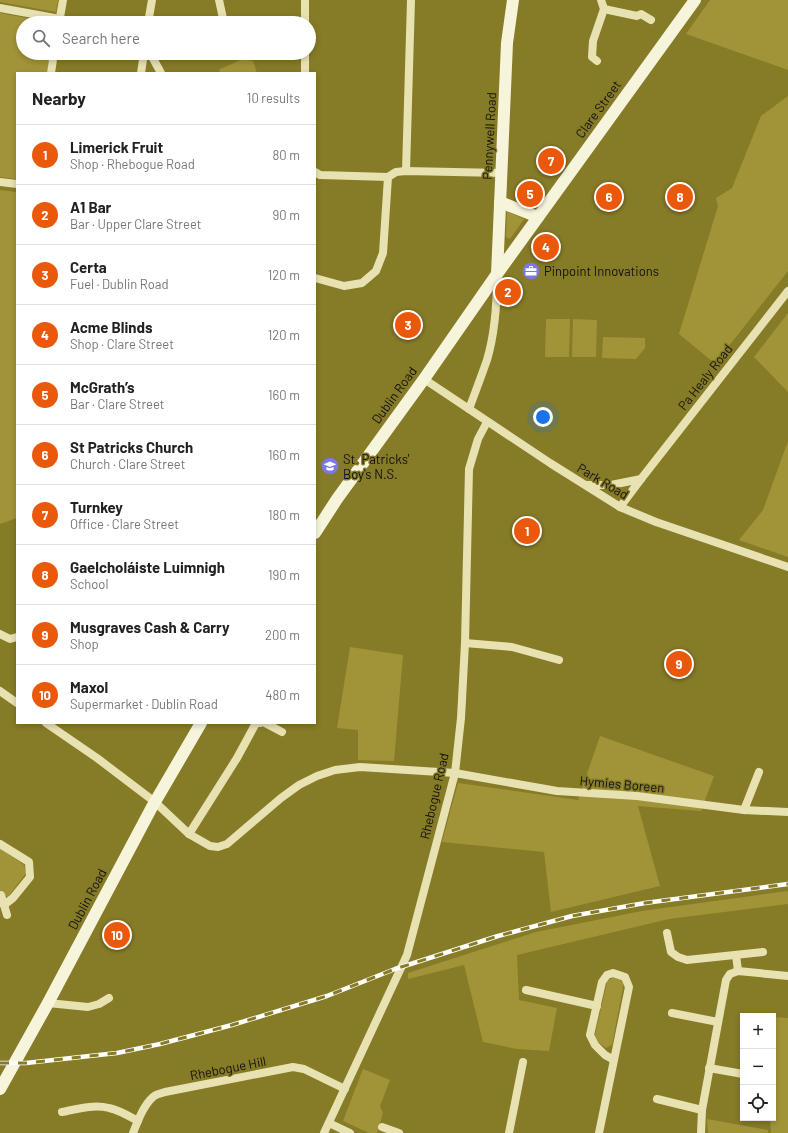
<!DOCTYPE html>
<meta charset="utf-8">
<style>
:root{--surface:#fff;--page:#f2f2f2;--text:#222;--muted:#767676;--line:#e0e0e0;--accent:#ea580c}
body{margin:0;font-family:Barlow,sans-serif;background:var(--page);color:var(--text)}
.controls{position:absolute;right:12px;bottom:12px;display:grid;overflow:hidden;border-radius:0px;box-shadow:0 2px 6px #0003}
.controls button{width:36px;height:36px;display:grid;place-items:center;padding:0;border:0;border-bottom:1px solid var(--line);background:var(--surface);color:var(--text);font:20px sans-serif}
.you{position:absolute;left:543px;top:417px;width:14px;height:14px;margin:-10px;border:3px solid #fff;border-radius:50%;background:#1a73e8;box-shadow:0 0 0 6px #1a73e833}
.badge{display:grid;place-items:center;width:26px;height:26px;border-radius:50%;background:var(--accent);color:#fff;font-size:13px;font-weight:700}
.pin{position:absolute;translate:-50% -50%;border:2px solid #fff;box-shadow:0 1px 4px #0006}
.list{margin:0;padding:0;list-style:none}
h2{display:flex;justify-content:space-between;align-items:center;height:52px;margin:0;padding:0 16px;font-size:17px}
h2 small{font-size:13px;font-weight:400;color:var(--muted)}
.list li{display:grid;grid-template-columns:26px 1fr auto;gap:12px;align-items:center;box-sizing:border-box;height:60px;padding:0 16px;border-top:1px solid var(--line)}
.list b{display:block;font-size:15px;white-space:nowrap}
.list p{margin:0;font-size:13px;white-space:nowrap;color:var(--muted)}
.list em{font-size:13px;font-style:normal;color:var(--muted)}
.icon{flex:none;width:22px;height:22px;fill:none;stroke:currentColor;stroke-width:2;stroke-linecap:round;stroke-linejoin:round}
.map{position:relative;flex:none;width:788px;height:1133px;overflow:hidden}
.search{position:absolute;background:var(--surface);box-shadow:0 2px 6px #0003;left:16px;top:16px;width:300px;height:44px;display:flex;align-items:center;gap:10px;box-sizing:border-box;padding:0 14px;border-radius:22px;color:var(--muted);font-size:15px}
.panel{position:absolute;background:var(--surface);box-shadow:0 2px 6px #0003;left:16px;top:72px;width:300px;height:652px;border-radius:0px}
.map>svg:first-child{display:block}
</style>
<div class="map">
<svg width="788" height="1133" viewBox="0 0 788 1133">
<rect width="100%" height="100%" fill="#867b27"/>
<!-- green -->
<g fill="#a19438">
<path d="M0,0H58L56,12L0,2Z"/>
<path d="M710,0H788V70L686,34Z"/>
<path d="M0,13L52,23H23V53H50L47,73H17V179L0,177Z"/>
<path d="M243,59L253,61L257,73H219L220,69Z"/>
<path d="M788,96V271L717,361L713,362L679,334L718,206L716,198L732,188L761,116Z"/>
<path d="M0,190L17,192V518L0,524Z"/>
<path d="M507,211L524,219L510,239L506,237Z"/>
<path d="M788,313V392L754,357Z"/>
<path d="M546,319H570L569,357H545Z"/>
<path d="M573,319L597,320L596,357H572Z"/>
<path d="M603,337L645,338V348L636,359L602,358Z"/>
<path d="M788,441V557L739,540L763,510Z"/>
<path d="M350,647L403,655L394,761L358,760V730L337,728Z"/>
<path d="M600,736L714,776L701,811L638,806L660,886L551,912L544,852L442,842L458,783L578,800Z"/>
<path d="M0,848L24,865L26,873L8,897L0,893Z"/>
<path d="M788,891V904L669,919L517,955L519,1000L557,1008L549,1051L517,1049L483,1042L464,965L408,979V973L536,932L642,911Z"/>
<path d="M613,977L620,979L624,982L612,1045L606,1048L598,1042L595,1035L607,982Z"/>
<path d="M773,1017L788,1018V1133H771L770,1118H773Z"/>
<path d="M363,1069L390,1080L380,1106L383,1113L377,1133H369L343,1121Z"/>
<path d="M707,1119L768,1130V1133H708Z"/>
</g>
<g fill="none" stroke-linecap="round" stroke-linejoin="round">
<!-- minor -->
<g stroke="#e8e1b2" stroke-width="8">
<path d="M219,0L224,23"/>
<path d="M0,8L60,19"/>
<path d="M604,9L637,16L641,14L651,20"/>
<path d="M59,23L63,0"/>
<path d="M148,23L152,0"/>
<path d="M305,23V0"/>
<path d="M150,53L161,73"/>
<path d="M597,61L592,57L593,41L604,9L601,0"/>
<path d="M51,73L54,53"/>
<path d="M141,73L144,53"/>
<path d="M305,73V53"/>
<path d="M406,171L411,0"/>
<path d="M315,172L320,175L388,177L396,172L406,171L501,173"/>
<path d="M0,182L17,184"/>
<path d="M315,278L344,286L362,283L376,271L383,253L388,177"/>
<path d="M424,379L550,463L620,507L656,522L788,567"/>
<path d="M469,409C475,393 481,377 487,360C495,333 497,304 497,275"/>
<path d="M587,485H611L641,479"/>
<path d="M620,507L641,479L788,291"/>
<path d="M0,634L10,639L17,637"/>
<path d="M465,643L512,647L559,660"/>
<path d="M0,691L17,703"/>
<path d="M46,723L97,758L155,802L189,834L210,846L218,847L227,844L281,798L299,785L317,776L335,770L360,767L455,773L557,791L637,796L744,810L788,812"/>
<path d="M265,723L282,732"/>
<path d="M744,810L759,772"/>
<path d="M189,834L237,758L256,723H260"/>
<path d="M0,844L29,862L30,877L13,898L4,905"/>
<path d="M1,895L7,915"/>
<path d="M667,933L671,952L678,957L687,960L763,952"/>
<path d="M736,955L738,971"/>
<path d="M526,990L597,1006"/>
<path d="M48,1003L88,1007L99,1004L109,998"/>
<path d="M672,1013L718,1022"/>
<path d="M709,1068L743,1074"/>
<path d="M657,1099L702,1110"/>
<path d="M62,1112C77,1109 94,1104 109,1108C119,1110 129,1116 138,1121"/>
<path d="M329,1123L350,1133"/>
<path d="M382,1127L399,1133"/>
<path d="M133,1133C138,1121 143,1106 153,1097C156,1094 161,1093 165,1092L293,1067L304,1069L345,1089"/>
<path d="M324,1133L407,955L455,773L461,718L465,643L469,469L478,439L487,422"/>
<path d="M509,1133L523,1062"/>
<path d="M599,1133L629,987L625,977L613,973L607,975L602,982L590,1035L595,1045L605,1055L614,1060"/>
<path d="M701,1133L702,1110L726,980L730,974L738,971L788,976"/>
</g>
<!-- secondary -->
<g stroke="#f7f4dc" stroke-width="12">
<path d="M500,202L538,217"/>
<path d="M497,274L507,43L513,0"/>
<path d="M315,533L337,499L424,379L497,274L695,0"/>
<path d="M0,1089L48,1003L152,807L201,723"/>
</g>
<defs>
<path id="rail" d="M0,1063H26L117,1053L160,1044L232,1025L327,996L395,969L498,936L572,916L645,903L788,884"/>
</defs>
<!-- rail casing -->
<use href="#rail" stroke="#fff" stroke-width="4.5"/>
<!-- rail -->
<use href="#rail" stroke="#867b27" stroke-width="3" stroke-dasharray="9" stroke-linecap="butt"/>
</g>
<!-- icons -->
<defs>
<symbol id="office-disc" viewBox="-11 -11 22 22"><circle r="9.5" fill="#7b77f1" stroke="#867b27"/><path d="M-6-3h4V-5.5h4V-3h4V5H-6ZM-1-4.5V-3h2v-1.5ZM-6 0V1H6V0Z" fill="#fff"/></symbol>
<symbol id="school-disc" viewBox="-11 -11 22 22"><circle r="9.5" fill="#7b77f1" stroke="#867b27"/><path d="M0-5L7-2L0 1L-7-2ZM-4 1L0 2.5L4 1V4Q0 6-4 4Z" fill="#fff"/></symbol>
</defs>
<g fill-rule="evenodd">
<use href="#office-disc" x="521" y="261" width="20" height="20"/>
<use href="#school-disc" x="320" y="456" width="20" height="20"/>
</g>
<g text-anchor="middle" stroke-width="3" stroke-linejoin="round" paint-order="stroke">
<!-- street labels -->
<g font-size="13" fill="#111" stroke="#867b27">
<text transform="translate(598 109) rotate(-54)" y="5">Clare Street</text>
<text transform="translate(489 136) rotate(-87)" y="5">Pennywell Road</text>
<text transform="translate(705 377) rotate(-52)" y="5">Pa Healy Road</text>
<text transform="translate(394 395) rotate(-54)" y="5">Dublin Road</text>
<text transform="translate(603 481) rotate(31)" y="5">Park Road</text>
<text transform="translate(622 784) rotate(5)" y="5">Hymies Boreen</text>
<text transform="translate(434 796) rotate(-77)" y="5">Rhebogue Road</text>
<text transform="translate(87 899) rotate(-62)" y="5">Dublin Road</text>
<text transform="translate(228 1068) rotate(-11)" y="5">Rhebogue Hill</text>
</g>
<!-- poi labels -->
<g font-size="13" fill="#111" stroke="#867b27" text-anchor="start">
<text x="544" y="276">Pinpoint Innovations</text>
<text x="343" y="464">St. Patricks'<tspan x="343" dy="15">Boy's N.S.</tspan></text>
</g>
</g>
</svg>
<div class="controls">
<button>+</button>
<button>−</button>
<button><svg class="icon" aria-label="locate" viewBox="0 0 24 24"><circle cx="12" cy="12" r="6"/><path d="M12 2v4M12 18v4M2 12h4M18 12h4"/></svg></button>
</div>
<div class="you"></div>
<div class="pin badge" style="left:527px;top:531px">1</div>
<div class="pin badge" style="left:508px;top:292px">2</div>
<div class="pin badge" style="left:408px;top:325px">3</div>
<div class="pin badge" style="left:546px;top:247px">4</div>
<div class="pin badge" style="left:530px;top:194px">5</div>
<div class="pin badge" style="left:609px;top:197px">6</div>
<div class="pin badge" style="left:551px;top:161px">7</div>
<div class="pin badge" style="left:680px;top:197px">8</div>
<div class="pin badge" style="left:679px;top:664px">9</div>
<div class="pin badge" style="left:117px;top:935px">10</div>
<div class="search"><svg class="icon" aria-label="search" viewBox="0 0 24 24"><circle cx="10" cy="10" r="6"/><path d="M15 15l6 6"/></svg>Search here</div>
<section class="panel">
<h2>Nearby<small>10 results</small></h2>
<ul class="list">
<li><span class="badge">1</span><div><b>Limerick Fruit</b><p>Shop · Rhebogue Road</p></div><em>80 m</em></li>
<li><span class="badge">2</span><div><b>A1 Bar</b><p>Bar · Upper Clare Street</p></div><em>90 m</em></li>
<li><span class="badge">3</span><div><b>Certa</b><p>Fuel · Dublin Road</p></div><em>120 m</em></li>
<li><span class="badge">4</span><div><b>Acme Blinds</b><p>Shop · Clare Street</p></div><em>120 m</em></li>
<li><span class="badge">5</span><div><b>McGrath’s</b><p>Bar · Clare Street</p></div><em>160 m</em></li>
<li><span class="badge">6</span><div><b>St Patricks Church</b><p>Church · Clare Street</p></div><em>160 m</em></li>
<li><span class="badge">7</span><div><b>Turnkey</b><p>Office · Clare Street</p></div><em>180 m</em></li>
<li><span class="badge">8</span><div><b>Gaelcholáiste Luimnigh</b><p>School</p></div><em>190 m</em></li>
<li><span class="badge">9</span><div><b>Musgraves Cash &amp; Carry</b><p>Shop</p></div><em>200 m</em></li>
<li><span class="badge">10</span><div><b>Maxol</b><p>Supermarket · Dublin Road</p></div><em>480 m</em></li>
</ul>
</section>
</div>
